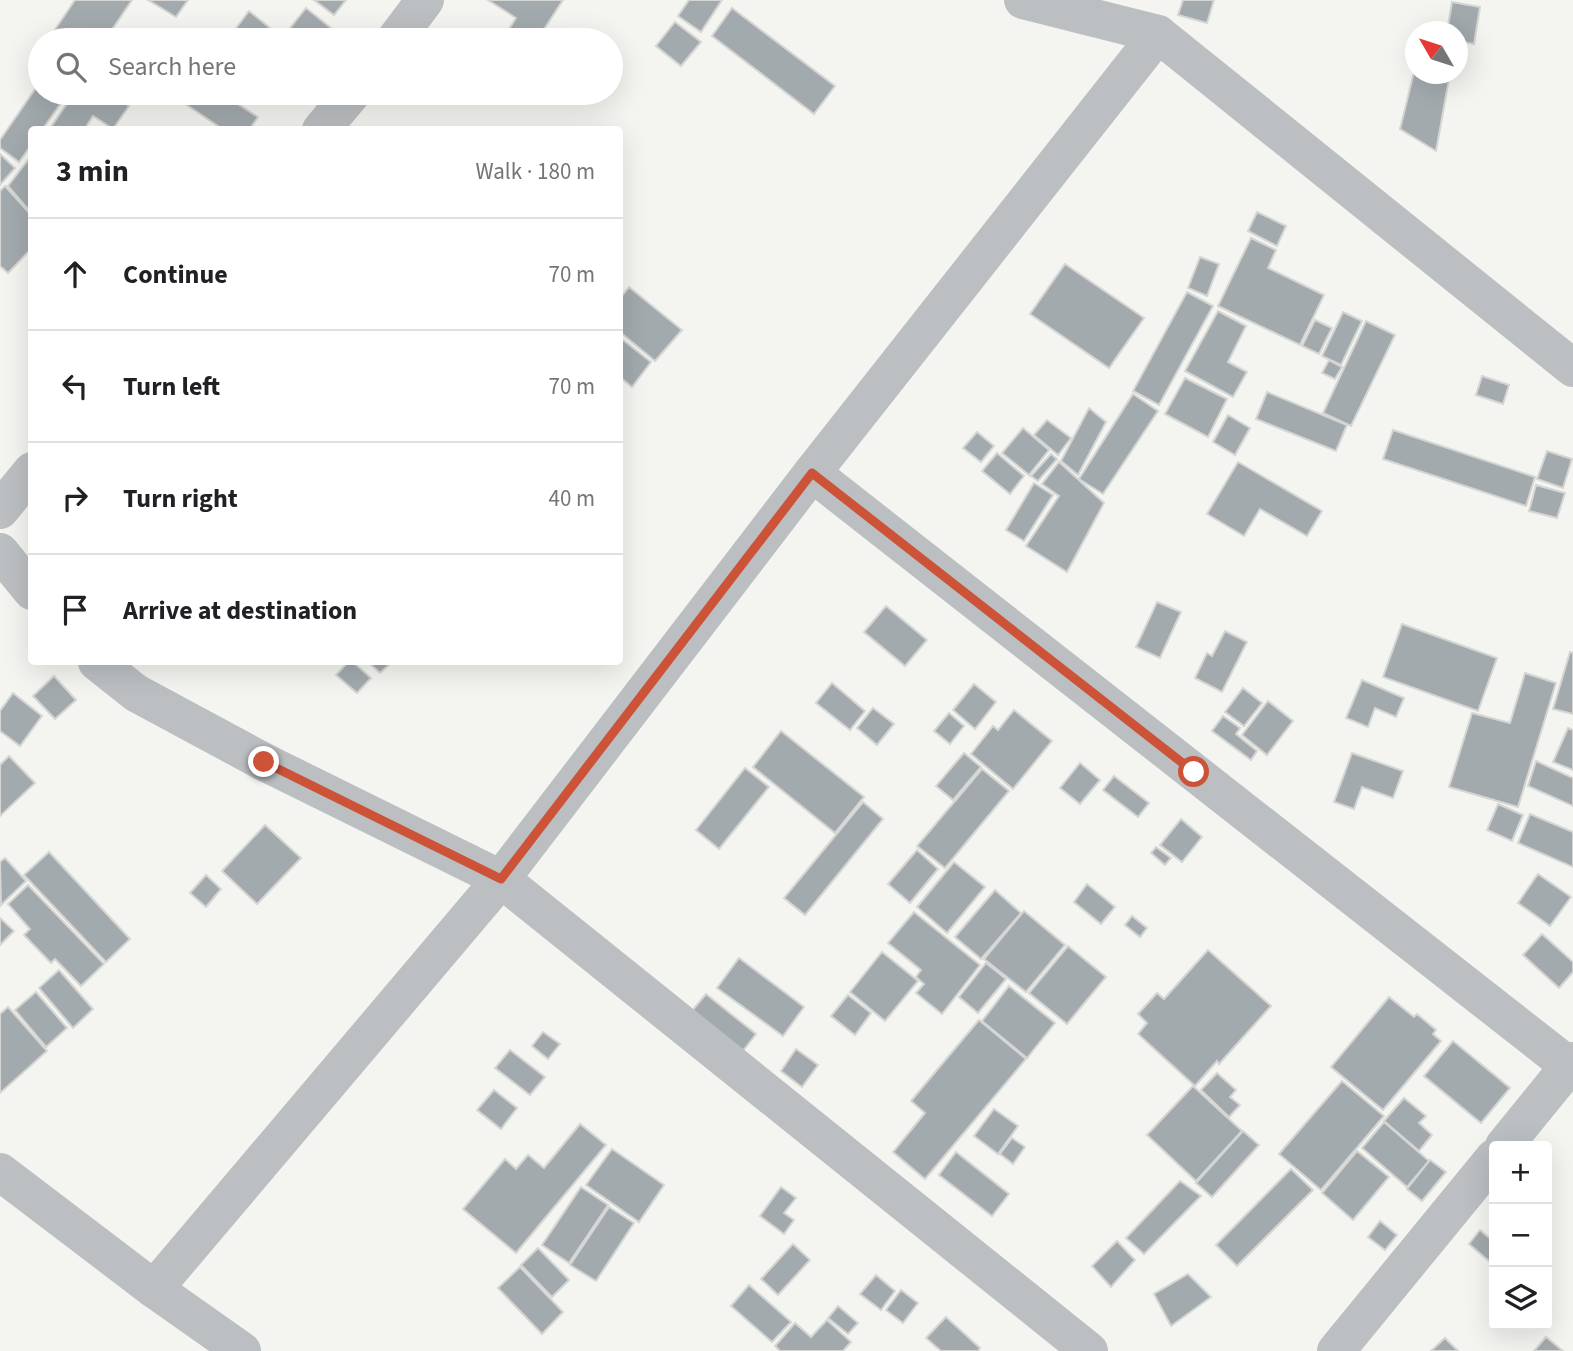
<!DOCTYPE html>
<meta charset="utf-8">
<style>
:root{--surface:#fff;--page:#f6f6f6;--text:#202124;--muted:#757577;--line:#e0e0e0}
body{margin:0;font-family:"Source Sans 3",sans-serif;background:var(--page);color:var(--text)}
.controls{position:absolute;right:21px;bottom:21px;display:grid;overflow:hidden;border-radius:7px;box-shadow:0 7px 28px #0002}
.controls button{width:63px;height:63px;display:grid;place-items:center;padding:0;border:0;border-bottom:2px solid var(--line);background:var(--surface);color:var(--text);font:35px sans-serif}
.compass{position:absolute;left:1405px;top:21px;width:63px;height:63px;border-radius:50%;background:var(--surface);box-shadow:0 7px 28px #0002;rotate:309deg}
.stop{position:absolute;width:21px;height:21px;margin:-16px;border:5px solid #cc5238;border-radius:50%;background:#fff}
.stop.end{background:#cc5238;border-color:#fff;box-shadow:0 2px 7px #0008}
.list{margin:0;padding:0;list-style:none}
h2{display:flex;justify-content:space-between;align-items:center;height:91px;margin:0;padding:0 28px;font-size:30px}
h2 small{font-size:23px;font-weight:400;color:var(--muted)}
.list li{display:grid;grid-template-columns:46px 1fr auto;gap:21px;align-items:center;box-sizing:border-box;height:112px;padding:0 28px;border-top:2px solid var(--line)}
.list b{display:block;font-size:26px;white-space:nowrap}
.list em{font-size:23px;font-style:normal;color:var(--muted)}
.icon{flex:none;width:38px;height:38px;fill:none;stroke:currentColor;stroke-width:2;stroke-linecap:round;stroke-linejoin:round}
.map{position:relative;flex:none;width:1573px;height:1351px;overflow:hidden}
.search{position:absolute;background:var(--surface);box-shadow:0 7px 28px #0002;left:28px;top:28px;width:595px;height:77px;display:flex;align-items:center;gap:18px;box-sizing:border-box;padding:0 24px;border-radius:38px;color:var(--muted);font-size:26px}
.panel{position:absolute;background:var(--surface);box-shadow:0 7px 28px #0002;left:28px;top:126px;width:595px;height:539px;border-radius:7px}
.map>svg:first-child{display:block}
</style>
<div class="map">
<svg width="1573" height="1351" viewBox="0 0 1573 1351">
<rect width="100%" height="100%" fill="#f4f4f0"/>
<!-- building -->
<g fill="#a2aaae" stroke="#d5d5d3" stroke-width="2">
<path d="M75,0H132L105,40H48Z"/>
<path d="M148,0H188L176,17Z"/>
<path d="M314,0H346L334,15Z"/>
<path d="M488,0H563L537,40H502L516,18Z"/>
<path d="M689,0H722L701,32L678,16Z"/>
<path d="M1183,0H1214L1207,23L1178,15Z"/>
<path d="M1452,2L1480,7L1474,44L1458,41V32H1447Z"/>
<path d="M306,8L346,40H298L287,32Z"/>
<path d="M732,8L835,86L814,114L712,36Z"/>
<path d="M249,11L285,40H245L234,31Z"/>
<path d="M675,22L701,42L681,66L656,46Z"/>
<path d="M1414,72L1449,79L1436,151L1400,129Z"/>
<path d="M40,82V93H68L42,130H32V144L19,162L0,148V140Z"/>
<path d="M74,93H111L129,106L113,129L93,116L84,130H49Z"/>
<path d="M169,93H221L258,117L249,130H224Z"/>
<path d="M0,154L15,168L0,185Z"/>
<path d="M32,155V214L8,186Z"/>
<path d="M5,186L32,216V248L8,273L0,266V191Z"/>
<path d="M1257,212L1286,226L1277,246L1248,231Z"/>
<path d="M1251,238L1276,250L1268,268L1324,295L1300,345L1218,306Z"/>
<path d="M1200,257L1219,264L1207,296L1188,288Z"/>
<path d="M1065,264L1144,318L1109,368L1030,314Z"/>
<path d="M629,287L682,330L655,361L620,332V298Z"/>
<path d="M1187,292L1213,306L1159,405L1133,391Z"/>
<path d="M1218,311L1246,326L1228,362L1247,372L1233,397L1185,371Z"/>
<path d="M1343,312L1362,321L1341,365L1322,356Z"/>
<path d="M1315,320L1332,328L1319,354L1302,346Z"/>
<path d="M1366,321L1395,335L1351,426L1323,413Z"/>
<path d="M623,340L651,362L632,387L620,377V345Z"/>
<path d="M1329,360L1342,367L1335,379L1322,373Z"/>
<path d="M1482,376L1509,385L1503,404L1476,395Z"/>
<path d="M1185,378L1227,399L1208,437L1165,414Z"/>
<path d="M1267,392L1347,425L1336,451L1256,419Z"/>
<path d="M1133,394L1158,411L1103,494L1079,479Z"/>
<path d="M1089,408L1106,422L1078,475L1061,461Z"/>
<path d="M1228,415L1250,428L1235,455L1213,442Z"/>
<path d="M1047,420L1071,438L1058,455L1034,435Z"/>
<path d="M1023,428L1049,450L1029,475L1002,453Z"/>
<path d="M1393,430L1535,477L1526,506L1383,459Z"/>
<path d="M977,432L994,446L981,462L963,448Z"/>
<path d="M1547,451L1572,459L1563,488L1537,479Z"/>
<path d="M997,453L1024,476L1010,494L982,471Z"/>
<path d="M1051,454L1057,459L1038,481L1031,476Z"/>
<path d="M1059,462L1104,503L1067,572L1026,546L1059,496L1042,484Z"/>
<path d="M1238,462L1322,511L1307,536L1260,509L1244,536L1207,514Z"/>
<path d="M1034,483L1053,495L1024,541L1006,530Z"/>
<path d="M1536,485L1565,493L1557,518L1529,511Z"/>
<path d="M1157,602L1181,612L1160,658L1136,647Z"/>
<path d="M886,606L927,640L905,666L864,632Z"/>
<path d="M1402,624L1497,658L1478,711L1383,677Z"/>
<path d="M1225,631L1247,642L1222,692L1195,678L1207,653L1212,656Z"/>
<path d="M1570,652L1573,653V714L1553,709Z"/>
<path d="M348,662H353L371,678L357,693L336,675Z"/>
<path d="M368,662H392L380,673Z"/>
<path d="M1525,673L1556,683L1518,807L1449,787L1472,713L1510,723Z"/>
<path d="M54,676L76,700L55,719L33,696Z"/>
<path d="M1362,680L1404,698L1396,717L1375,708L1368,727L1346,718Z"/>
<path d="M832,683L865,711L850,730L816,703Z"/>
<path d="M974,684L996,702L975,729L953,710Z"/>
<path d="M1243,688L1262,703L1244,726L1225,712Z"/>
<path d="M13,693L42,716L20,746L0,731V711Z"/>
<path d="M1268,701L1293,721L1267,755L1242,735Z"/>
<path d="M873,708L894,724L877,745L857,728Z"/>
<path d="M1014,710L1052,741L1013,789L971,754L993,726L998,730Z"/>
<path d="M949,713L964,726L950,744L934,731Z"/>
<path d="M1223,716L1240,728L1236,734L1257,751L1251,760L1212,731Z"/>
<path d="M1568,728L1573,730V770L1553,762Z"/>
<path d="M781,731L864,797L835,833L753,767Z"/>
<path d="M964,753L981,767L953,800L936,786Z"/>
<path d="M1352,753L1403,771L1393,798L1362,787L1354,809L1334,802Z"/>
<path d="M9,756L35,783L0,816V765Z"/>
<path d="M1536,761L1573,778V806L1528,786Z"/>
<path d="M1080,763L1100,780L1080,804L1060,788Z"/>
<path d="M745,768L769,787L719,849L696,830Z"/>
<path d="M982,769L1009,791L945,868L917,846Z"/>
<path d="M1114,776L1149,803L1138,817L1103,790Z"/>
<path d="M863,802L883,819L805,915L784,898Z"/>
<path d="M1498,804L1523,815L1512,841L1487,830Z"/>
<path d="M1530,814L1573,832V867L1518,843Z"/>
<path d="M1181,819L1202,837L1182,862L1160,845Z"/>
<path d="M265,825L301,858L257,904L222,871Z"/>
<path d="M1156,847L1171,858L1165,865L1151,853Z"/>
<path d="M917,850L938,869L910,903L888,884Z"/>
<path d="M49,852L130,939L106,962L24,875Z"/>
<path d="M5,858L26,881L1,905L0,862Z"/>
<path d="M954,862L985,887L947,933L917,907Z"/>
<path d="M1538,874L1571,897L1550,926L1518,903Z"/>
<path d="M206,875L221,889L206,907L190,893Z"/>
<path d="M1087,884L1115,907L1101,924L1074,902Z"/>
<path d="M28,885L104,964L81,986L55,959L51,963L24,935L30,929L8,904Z"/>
<path d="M995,890L1021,913L981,959L955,937Z"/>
<path d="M1024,911L1065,945L1026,992L984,959Z"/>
<path d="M914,912L980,965L942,1014L916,993L924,984L916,977L921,970L888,943Z"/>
<path d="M1132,916L1147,928L1140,937L1125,925Z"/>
<path d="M0,918L14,931L0,945Z"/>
<path d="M1542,934L1573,962V972L1559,988L1523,955Z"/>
<path d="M1068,946L1106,977L1067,1024L1029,993Z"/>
<path d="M1208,950L1271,1006L1219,1064L1217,1061L1195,1086L1138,1034L1147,1023L1138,1014L1157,993L1164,999Z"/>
<path d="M882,952L918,981L885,1021L850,992Z"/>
<path d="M739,958L804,1007L783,1036L717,988Z"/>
<path d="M986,963L1006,979L978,1013L959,997Z"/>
<path d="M59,970L93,1009L73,1028L39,988Z"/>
<path d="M1009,986L1055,1023L1027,1058L982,1021Z"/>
<path d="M36,992L67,1028L46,1047L15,1010Z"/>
<path d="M706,994L756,1034L742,1052L691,1012Z"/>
<path d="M848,995L871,1013L855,1035L831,1016Z"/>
<path d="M1389,997L1414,1017L1417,1014L1436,1030L1433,1034L1441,1041L1383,1110L1331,1067Z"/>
<path d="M8,1007L47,1051L0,1093V1014Z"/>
<path d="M979,1020L1026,1059L925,1179L893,1152L925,1113L911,1101Z"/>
<path d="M543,1032L560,1044L548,1059L532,1046Z"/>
<path d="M1453,1041L1510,1088L1481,1123L1424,1076Z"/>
<path d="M796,1049L818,1065L802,1087L781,1071Z"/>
<path d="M510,1050L545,1077L530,1095L495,1068Z"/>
<path d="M1217,1073L1236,1090L1230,1097L1240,1105L1229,1117L1201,1090Z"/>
<path d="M1342,1081L1384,1116L1321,1190L1279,1154Z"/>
<path d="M1193,1086L1242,1131L1196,1181L1147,1135Z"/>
<path d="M494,1090L517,1108L501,1129L477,1110Z"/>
<path d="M1404,1098L1426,1116L1419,1123L1432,1135L1419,1151L1384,1121Z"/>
<path d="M994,1109L1018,1126L998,1154L974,1136Z"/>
<path d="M1384,1122L1429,1161L1407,1187L1362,1148Z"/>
<path d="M580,1124L606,1145L516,1253L463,1209L505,1159L516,1169L528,1155L544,1168Z"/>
<path d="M1243,1131L1259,1145L1212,1197L1196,1183Z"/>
<path d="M1012,1138L1025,1147L1013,1164L1000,1154Z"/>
<path d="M612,1149L664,1185L639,1222L586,1185Z"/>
<path d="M1357,1151L1389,1177L1353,1220L1322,1193Z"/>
<path d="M956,1152L1009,1194L992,1216L939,1175Z"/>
<path d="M1430,1160L1446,1172L1422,1201L1407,1189Z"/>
<path d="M1291,1169L1313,1190L1237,1266L1216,1245Z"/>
<path d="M1180,1181L1201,1196L1144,1254L1126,1238Z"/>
<path d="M581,1187L608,1205L569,1263L542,1245Z"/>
<path d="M781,1187L796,1198L784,1213L794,1220L784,1234L760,1216Z"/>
<path d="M609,1207L634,1223L596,1281L570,1265Z"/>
<path d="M1380,1221L1397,1235L1385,1250L1368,1237Z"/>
<path d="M1480,1230L1494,1242V1255L1489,1261L1469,1244Z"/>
<path d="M1117,1241L1135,1260L1111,1287L1092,1266Z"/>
<path d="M793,1244L810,1260L778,1295L761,1279Z"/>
<path d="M538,1248L569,1280L552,1297L521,1265Z"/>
<path d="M520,1267L563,1312L542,1334L498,1288Z"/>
<path d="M1188,1274L1211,1297L1171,1326L1154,1294Z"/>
<path d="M876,1275L895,1291L881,1310L860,1294Z"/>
<path d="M749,1285L791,1322L772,1342L731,1306Z"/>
<path d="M901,1290L918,1303L903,1323L886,1310Z"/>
<path d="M838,1306L858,1323L848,1334L828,1318Z"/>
<path d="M946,1317L980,1348L978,1351H941L926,1338Z"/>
<path d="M827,1320L851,1342L843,1351H780L775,1346L795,1323L811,1337Z"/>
<path d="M1546,1337L1563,1351H1534Z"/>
<path d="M1445,1338L1458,1351H1431Z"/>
</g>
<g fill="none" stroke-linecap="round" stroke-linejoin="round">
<!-- street -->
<g stroke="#bbbfc2" stroke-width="38">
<path d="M1023,0L1158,34"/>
<path d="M395,40L425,0"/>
<path d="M321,130L352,93"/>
<path d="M812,473L1573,1069"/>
<path d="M0,510L32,471"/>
<path d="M0,552L32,591"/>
<path d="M97,662L136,693L264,762L501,879L1089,1351"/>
<path d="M1504,1146L1573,1061"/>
<path d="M0,1172L154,1289L242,1351"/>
<path d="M154,1289L501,879L812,473L1158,34L1573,368"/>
<path d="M1336,1351L1494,1158"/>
</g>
</g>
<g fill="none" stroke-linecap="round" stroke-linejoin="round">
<!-- route -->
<path stroke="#cc5238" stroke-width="9" d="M264,762L501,879L812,473L1194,772"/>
</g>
</svg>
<div class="controls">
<button>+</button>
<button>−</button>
<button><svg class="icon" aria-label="layers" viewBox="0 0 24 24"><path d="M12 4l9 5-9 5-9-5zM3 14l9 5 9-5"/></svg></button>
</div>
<svg class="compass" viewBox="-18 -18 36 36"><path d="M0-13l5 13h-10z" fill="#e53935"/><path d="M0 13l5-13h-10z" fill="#757577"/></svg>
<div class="stop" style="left:1194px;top:772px"></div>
<div class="stop end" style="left:264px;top:762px"></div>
<div class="search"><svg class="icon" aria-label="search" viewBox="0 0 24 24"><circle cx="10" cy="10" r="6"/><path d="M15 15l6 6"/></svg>Search here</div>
<section class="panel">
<h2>3 min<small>Walk · 180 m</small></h2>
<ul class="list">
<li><svg class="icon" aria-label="ahead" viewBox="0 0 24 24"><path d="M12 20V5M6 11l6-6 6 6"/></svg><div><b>Continue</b></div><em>70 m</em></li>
<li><svg class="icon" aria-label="left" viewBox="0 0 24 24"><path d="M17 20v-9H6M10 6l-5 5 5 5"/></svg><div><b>Turn left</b></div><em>70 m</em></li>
<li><svg class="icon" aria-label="right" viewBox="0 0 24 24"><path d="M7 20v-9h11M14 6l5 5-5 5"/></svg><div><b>Turn right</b></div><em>40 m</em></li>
<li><svg class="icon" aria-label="arrive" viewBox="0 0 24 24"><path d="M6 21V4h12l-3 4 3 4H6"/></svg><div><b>Arrive at destination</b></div></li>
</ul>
</section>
</div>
